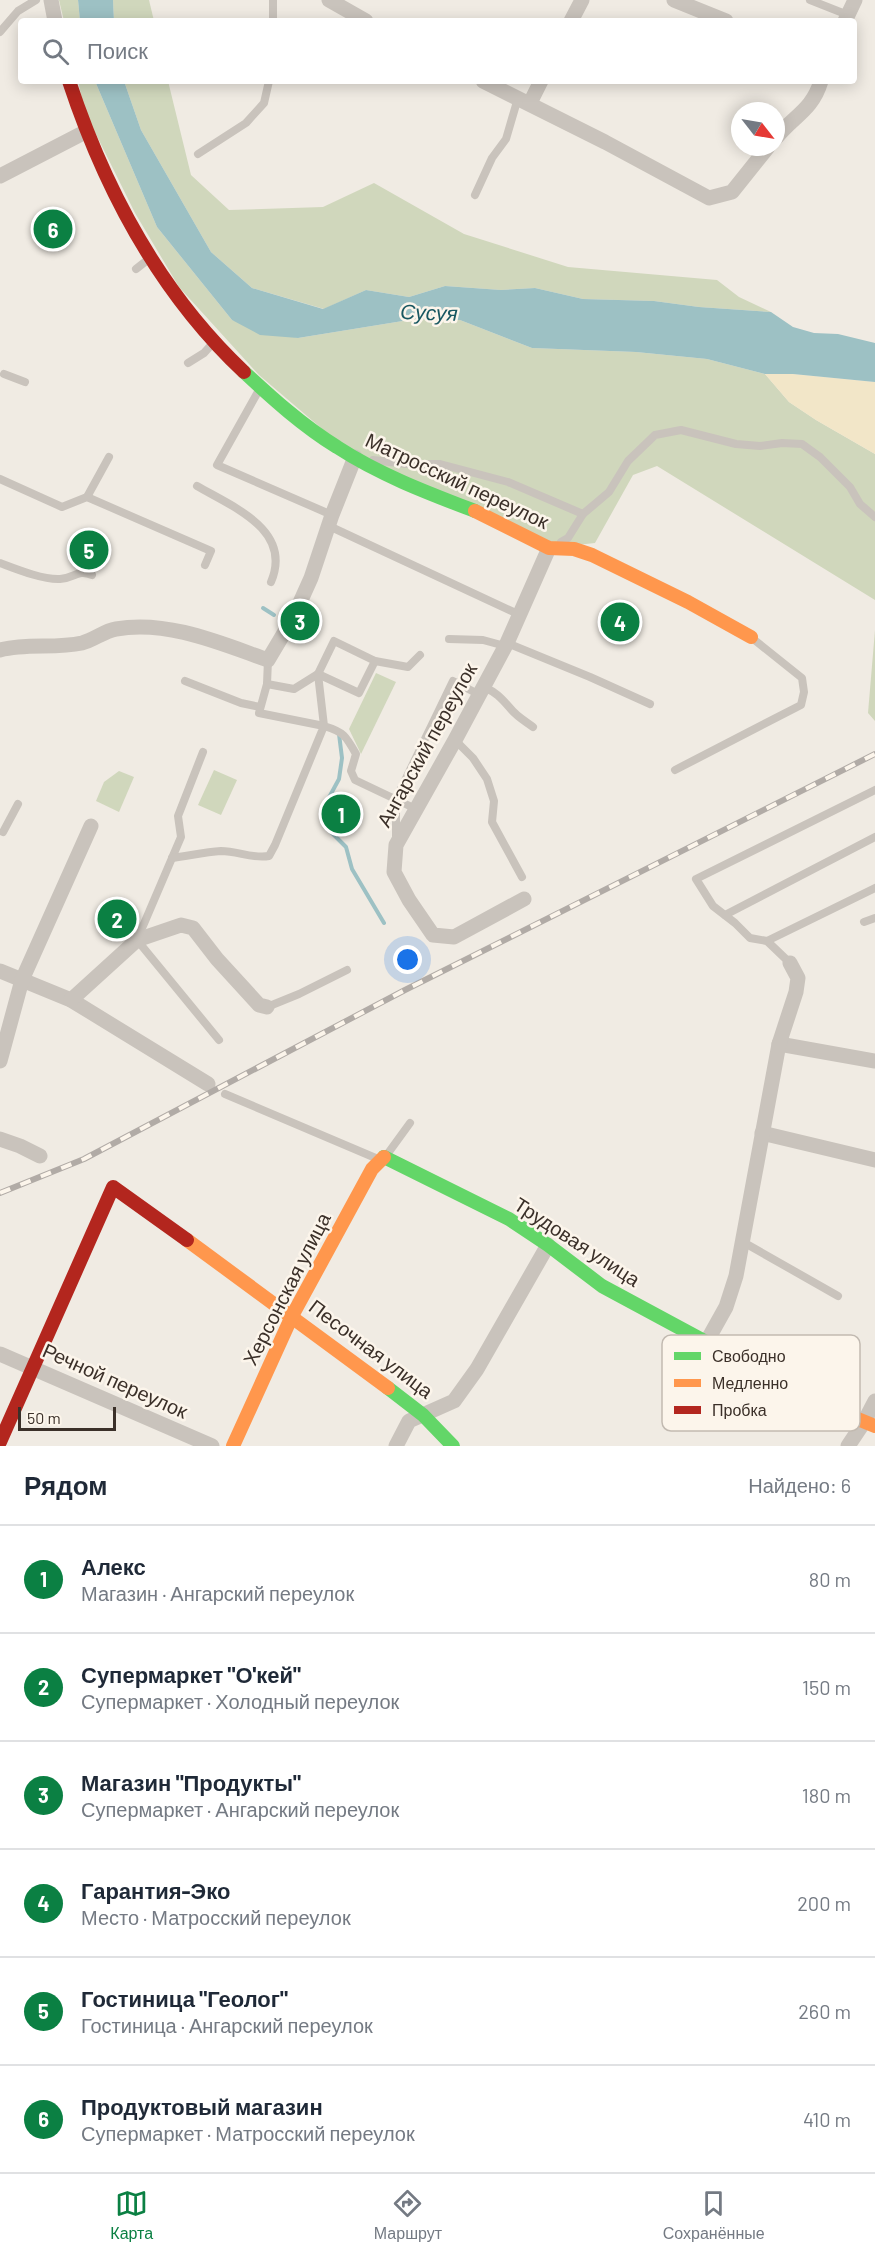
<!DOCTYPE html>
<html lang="ru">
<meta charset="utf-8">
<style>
:root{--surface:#fff;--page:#f6f6f7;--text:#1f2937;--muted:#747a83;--line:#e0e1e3;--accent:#0b8043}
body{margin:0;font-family:Barlow,sans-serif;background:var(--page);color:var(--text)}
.compass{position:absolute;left:731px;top:102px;width:54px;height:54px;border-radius:50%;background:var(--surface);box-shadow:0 3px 15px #0003;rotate:121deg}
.scale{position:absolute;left:18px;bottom:15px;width:98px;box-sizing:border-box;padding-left:6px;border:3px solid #3b3029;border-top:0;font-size:16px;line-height:21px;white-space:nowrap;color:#3b3029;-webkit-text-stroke:4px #fcf5eb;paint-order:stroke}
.you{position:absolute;left:408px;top:960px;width:21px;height:21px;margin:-15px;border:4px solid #fff;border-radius:50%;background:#1a73e8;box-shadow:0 0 0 9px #1a73e833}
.badge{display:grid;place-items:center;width:39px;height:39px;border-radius:50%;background:var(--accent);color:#fff;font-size:20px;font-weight:700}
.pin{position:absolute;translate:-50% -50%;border:3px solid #fff;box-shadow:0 2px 6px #0006}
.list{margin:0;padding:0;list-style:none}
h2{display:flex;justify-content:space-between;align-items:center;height:78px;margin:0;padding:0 24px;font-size:26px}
h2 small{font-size:20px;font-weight:400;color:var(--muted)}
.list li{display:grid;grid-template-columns:39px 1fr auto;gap:18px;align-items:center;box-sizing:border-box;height:108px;padding:0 24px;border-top:2px solid var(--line)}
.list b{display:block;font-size:22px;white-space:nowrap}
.list p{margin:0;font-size:20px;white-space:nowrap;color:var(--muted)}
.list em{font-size:20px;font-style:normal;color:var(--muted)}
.icon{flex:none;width:33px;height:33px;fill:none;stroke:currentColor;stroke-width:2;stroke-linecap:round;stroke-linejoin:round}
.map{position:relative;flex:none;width:875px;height:1446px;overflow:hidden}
.search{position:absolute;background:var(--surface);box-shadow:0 3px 15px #0003;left:18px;right:18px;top:18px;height:66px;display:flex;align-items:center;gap:15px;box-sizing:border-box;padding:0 21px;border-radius:6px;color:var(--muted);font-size:22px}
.sheet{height:726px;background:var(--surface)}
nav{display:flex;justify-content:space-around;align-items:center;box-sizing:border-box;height:84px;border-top:2px solid var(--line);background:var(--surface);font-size:16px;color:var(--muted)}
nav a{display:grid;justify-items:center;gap:3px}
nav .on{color:var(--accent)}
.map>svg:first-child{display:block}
</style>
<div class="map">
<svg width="875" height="1446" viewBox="0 0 875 1446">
<rect width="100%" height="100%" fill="#f0ebe3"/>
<!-- green -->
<g fill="#d0d7bc">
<path d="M59,0H78L80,21H64Z"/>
<path d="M113,0H149L154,21H114Z"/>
<path d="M78,81H95L157,227L232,320L298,338L415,319L460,320L532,348L636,352L707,359L765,374L789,402L816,420L875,454V600L657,466L633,475L595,543L549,548L355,457L259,375L179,287L135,213L85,112Z"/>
<path d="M124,81H168L191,175L229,210L323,207L374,183L464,234L568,267L717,280L739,297L771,312L699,307L654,301L583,299L535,288L501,290L445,286L409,297L366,290L324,309L252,288L211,252L141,130Z"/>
<path d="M875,630V721L868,713Z"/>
<path d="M376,673L396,682L361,754L349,729Z"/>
<path d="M214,770L237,780L221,815L198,805Z"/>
<path d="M119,771L134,777L119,812L96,801L104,782Z"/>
</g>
<!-- sand -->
<path fill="#f2e6c8" d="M765,374H793L875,382V454L816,420L789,402Z"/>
<!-- water -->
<g fill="#9dc1c4">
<path d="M78,0H113L114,21H80Z"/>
<path d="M95,81H124L141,130L211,252L252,288L323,309L366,290L409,297L445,286L501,290L535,288L583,299L654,301L699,307L771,312L793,327L814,333L838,334L875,343V382L793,374H765L707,359L636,352L532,348L460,320L415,319L298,338L260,335L232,320L157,227Z"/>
</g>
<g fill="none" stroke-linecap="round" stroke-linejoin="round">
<!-- stream -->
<g stroke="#9dc1c4" stroke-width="4">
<path d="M263,608L274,615"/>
<path d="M339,734L342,758L339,779L326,803L330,831L346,847L352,869L384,923"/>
</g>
<!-- lane -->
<g stroke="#c9c3bc" stroke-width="8">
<path d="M810,0L848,15"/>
<path d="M273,21V0"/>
<path d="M0,32L18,11L36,0"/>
<path d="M198,154L246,123L264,103L269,81"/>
<path d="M475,195L492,158L506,139L518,98"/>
<path d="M136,269L150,258"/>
<path d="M188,363L204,353L213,343"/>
<path d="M4,374L25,382"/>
<path d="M259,390L217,465L332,515"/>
<path d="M373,460L406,464H440L508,482L583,514L568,538L561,542"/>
<path d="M0,479L62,507L87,497L211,551L205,565"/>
<path d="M197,486C233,507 293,530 271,582"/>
<path d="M87,497L109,457"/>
<path d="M583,514L609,492L628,461L655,435L681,430L736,444L760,446L782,443L802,444L820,457L850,487L860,504L875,517"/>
<path d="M329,526L520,615"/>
<path d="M0,563C16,569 43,580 60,579C75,578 77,569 92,575"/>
<path d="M449,639L483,640L505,646"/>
<path d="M507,643L590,677L650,704"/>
<path d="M185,681L241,703L260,707"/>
<path d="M267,684L294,689L318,674L359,693L375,661"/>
<path d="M484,687C497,693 501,698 510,708C516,716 525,721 533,727"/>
<path d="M455,740L473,758L487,779L494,801L492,822L522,877"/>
<path d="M203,752L178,816L181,837L137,940L219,1040"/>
<path d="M675,770L801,705L804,692L802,678L752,638"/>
<path d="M416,809L355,780L351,771L356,754C346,736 344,732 324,726L318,674L334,641L375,661L408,667L420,655"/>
<path d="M3,832L18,804"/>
<path d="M396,837V799L453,681L480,695"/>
<path d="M172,858C188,856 205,852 221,851C238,851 252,859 269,856L275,845L324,726L259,713L267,684L268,660"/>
<path d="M725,915L875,837"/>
<path d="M864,922L875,918"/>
<path d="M767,941L875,888"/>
<path d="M790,963L767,941L750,938L735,923L713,906L696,879L875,790"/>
<path d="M267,1007L299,994L347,970"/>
<path d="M225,1094L378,1159"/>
<path d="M386,1156L410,1123"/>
<path d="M743,1242L838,1296"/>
</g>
<!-- street -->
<g stroke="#c9c3bc" stroke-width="15">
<path d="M51,0L55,21"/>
<path d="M329,0L366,21"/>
<path d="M674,0L726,21"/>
<path d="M571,21L582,0"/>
<path d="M845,21L855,0"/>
<path d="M483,81L605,142L709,198L732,192L768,147"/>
<path d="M530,103L541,81"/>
<path d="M776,138C793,116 812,111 821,81"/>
<path d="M0,176L85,132"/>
<path d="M0,650C27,643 55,649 82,643C94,640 104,631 116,629C168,620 220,643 268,660L293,618L311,578L332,515L355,457"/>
<path d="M524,899L454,937L433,935L409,900L394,872L396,845L455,740L507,643L549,548"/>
<path d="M0,971L71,1000L208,1084"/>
<path d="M71,1000L137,940L181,925L193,928L217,959L259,1005L267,1007"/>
<path d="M779,1044L875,1061"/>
<path d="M0,1061L22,980L91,826"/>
<path d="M762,1133L875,1160"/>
<path d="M0,1139L20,1146L40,1156"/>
<path d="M707,1341L726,1307L736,1276L779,1044L796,992L798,978L790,963"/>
<path d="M0,1354L212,1446"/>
<path d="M396,1446L409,1421L454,1401L477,1369L548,1245"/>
<path d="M848,1446L864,1422L875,1401"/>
</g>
<!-- fast -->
<g stroke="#63d668" stroke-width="14">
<path d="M244,372C273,399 303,426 337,447C380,475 428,493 475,511"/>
<path d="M384,1157L509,1219L548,1245L602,1286L771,1377"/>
<path d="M388,1388L423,1415L453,1446"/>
</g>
<!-- slow -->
<g stroke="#ff974d" stroke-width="14">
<path d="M475,511L549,548L574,549L592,555L688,602L751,637"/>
<path d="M187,1240L388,1388"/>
<path d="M771,1377L811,1400L875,1426"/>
<path d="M233,1446L292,1316L372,1169L384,1157"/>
</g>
<!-- jam -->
<g stroke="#b3261e" stroke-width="14">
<path d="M69,81C105,190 159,292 244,372"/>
<path d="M0,1442L113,1187L187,1240"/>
</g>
<defs>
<path id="rail" d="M0,1193L84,1159L405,990L875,754"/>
</defs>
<!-- rail casing -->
<use href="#rail" stroke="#b1aba6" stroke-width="6"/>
<!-- rail -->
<use href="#rail" stroke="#fcf5eb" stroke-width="4" stroke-dasharray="11" stroke-linecap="butt"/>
</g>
<g text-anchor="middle" stroke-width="5" stroke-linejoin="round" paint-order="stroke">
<!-- street labels -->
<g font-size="20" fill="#3b3029" stroke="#fcf5eb">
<text transform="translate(457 481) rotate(25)" y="7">Матросский переулок</text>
<text transform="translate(427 745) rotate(-61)" y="7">Ангарский переулок</text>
<text transform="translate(577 1242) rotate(33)" y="7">Трудовая улица</text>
<text transform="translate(287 1289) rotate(-63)" y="7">Херсонская улица</text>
<text transform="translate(371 1349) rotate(37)" y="7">Песочная улица</text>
<text transform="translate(115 1381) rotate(24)" y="7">Речной переулок</text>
</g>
<!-- water labels -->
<g font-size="21" font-style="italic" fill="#195862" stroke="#fcf5eb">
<text transform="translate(429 313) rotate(2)" y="7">Сусуя</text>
</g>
</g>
<!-- legend -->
<rect x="662" y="1335" width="198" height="96" rx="9" fill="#fcf5eb" stroke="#c2bab1" stroke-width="1.5"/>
<rect x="674" y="1352" width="27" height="8" fill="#63d668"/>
<rect x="674" y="1379" width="27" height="8" fill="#ff974d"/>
<rect x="674" y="1406" width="27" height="8" fill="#b3261e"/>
<g font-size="16" fill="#3b3029">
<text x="712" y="1362">Свободно</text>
<text x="712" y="1389">Медленно</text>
<text x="712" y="1416">Пробка</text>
</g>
</svg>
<svg class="compass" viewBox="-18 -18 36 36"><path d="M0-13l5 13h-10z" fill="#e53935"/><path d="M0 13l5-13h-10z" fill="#747a83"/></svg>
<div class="scale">50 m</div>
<div class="you"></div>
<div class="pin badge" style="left:341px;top:814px">1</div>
<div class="pin badge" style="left:117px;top:919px">2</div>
<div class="pin badge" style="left:300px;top:621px">3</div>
<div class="pin badge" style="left:620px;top:622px">4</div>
<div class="pin badge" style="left:89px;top:550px">5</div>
<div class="pin badge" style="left:53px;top:229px">6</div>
<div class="search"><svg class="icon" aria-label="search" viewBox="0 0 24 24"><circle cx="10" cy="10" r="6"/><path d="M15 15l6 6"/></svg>Поиск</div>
</div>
<section class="sheet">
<h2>Рядом<small>Найдено: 6</small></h2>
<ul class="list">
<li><span class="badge">1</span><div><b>Алекс</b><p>Магазин · Ангарский переулок</p></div><em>80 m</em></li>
<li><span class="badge">2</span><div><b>Супермаркет &quot;О'кей&quot;</b><p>Супермаркет · Холодный переулок</p></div><em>150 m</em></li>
<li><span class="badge">3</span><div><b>Магазин &quot;Продукты&quot;</b><p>Супермаркет · Ангарский переулок</p></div><em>180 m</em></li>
<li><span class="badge">4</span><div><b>Гарантия-Эко</b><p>Место · Матросский переулок</p></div><em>200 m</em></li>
<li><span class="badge">5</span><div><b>Гостиница &quot;Геолог&quot;</b><p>Гостиница · Ангарский переулок</p></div><em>260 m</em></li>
<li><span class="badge">6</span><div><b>Продуктовый магазин</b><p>Супермаркет · Матросский переулок</p></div><em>410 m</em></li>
</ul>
</section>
<nav>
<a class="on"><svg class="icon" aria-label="map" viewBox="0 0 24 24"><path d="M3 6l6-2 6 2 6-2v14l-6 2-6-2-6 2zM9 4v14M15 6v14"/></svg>Карта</a>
<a><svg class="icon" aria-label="directions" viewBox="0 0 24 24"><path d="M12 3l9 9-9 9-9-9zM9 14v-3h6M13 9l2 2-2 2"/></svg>Маршрут</a>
<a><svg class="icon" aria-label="saved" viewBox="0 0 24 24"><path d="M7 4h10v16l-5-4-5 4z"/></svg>Сохранённые</a>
</nav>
